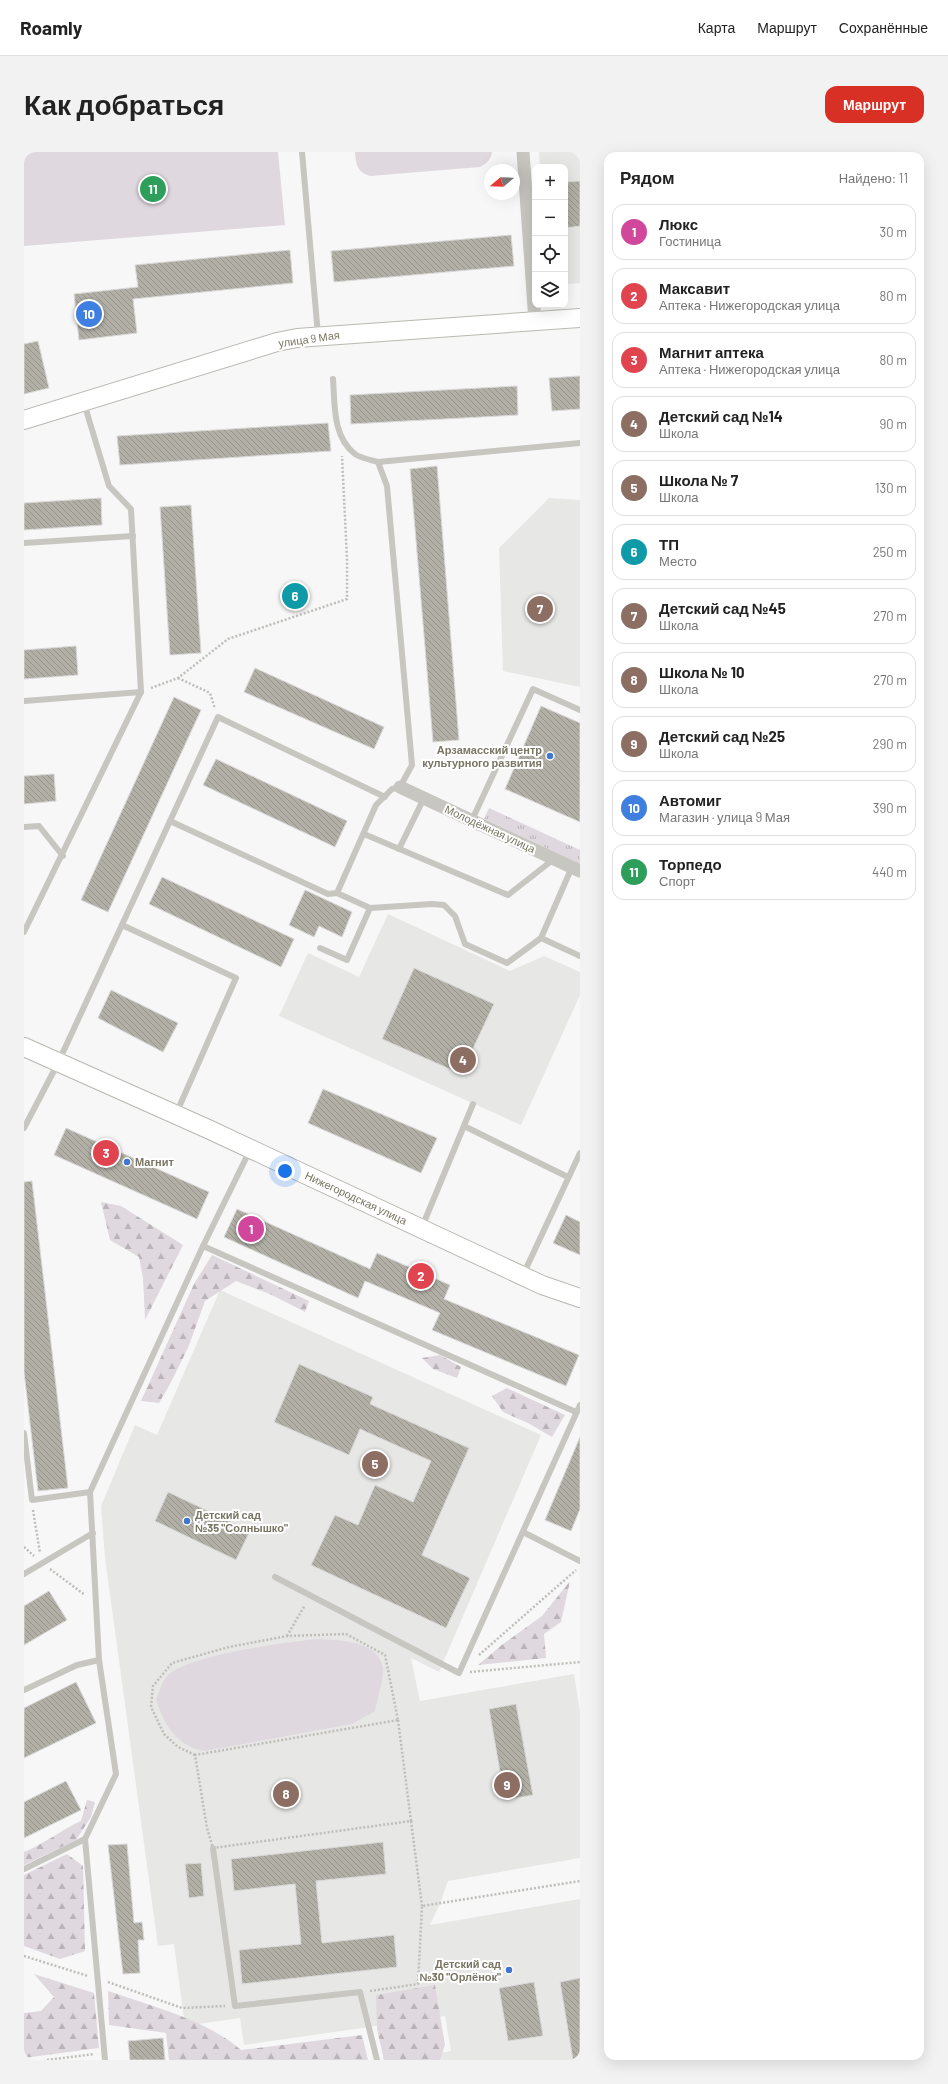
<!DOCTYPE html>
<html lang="ru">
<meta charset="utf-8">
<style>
:root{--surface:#fff;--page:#f2f2f2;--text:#222;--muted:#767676;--line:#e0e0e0;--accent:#d93025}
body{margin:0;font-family:Barlow,sans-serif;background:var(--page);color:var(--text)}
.controls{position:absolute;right:12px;top:12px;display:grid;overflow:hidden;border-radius:8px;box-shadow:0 4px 16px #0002}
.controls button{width:36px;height:36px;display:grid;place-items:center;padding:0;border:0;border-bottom:1px solid var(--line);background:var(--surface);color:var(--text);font:20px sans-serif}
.compass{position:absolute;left:460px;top:12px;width:36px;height:36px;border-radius:50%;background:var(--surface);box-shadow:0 4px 16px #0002;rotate:251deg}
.you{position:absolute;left:261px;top:1019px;width:14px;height:14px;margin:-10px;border:3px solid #fff;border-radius:50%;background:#1a73e8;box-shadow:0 0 0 6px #1a73e833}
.badge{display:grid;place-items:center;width:26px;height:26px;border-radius:50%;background:var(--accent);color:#fff;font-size:13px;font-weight:700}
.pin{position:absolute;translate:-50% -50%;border:2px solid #fff;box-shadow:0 1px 4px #0006}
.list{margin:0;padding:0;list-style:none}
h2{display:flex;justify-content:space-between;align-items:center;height:52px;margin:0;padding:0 16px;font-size:17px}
h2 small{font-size:13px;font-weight:400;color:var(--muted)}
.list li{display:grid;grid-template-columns:26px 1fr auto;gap:12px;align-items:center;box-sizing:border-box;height:56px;margin:0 8px 8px;padding:0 8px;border:1px solid var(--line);border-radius:12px}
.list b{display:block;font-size:15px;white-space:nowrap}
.list p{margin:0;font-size:13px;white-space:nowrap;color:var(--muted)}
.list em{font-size:13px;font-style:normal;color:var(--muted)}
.icon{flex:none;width:22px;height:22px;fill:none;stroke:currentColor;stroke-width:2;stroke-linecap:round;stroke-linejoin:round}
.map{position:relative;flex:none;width:556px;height:1908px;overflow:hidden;border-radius:12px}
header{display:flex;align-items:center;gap:24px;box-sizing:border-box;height:56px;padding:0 20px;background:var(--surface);border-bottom:1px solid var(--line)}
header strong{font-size:19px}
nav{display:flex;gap:22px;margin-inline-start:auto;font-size:14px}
.intro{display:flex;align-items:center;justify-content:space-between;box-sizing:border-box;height:96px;padding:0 24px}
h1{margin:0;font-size:28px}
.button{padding:10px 18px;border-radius:12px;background:var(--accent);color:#fff;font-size:14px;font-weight:700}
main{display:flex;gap:24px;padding:0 24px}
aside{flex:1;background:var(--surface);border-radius:12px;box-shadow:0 4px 16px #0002}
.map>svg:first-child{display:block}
</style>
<header>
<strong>Roamly</strong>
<nav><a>Карта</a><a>Маршрут</a><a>Сохранённые</a></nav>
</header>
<div class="intro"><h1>Как добраться</h1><a class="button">Маршрут</a></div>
<main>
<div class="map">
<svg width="556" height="1908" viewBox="0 0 556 1908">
<defs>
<pattern id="grass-tufts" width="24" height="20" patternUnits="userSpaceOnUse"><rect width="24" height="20" fill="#dfd8df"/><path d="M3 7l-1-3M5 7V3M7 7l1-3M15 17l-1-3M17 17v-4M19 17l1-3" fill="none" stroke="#bab4b8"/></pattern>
<pattern id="forest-firs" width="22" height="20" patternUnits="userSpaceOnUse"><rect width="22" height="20" fill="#dfd8df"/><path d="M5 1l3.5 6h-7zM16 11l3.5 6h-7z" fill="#bab4b8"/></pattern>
<pattern id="building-back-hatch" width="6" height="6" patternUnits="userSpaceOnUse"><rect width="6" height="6" fill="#b2b0a6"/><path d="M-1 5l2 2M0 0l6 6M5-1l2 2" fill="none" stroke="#96948b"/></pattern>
</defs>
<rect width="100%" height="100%" fill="#f7f7f8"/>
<!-- built -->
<g fill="#e7e7e6">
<path d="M515,0H556V131L541,132V15H516Z"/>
<path d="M525,346L556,348V535L479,519L475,396Z"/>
<path d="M364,762L486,819L520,804L556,820V843L497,973L255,864L284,801L335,825Z"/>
<path d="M196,1138L517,1283L415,1520L387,1506L396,1549L550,1522L556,1560V1706L424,1729L416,1752L406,1773L556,1747V1908H404L403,1904L427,1899L421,1864L220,1893L216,1866L161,1874L150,1792L134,1794L81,1406L77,1354L111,1273L133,1283Z"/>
</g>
<!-- grass -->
<path fill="url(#grass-tufts)" d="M465,656L556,698V712L460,667Z"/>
<!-- forest -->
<g fill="url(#forest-firs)">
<path d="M77,1050L97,1054L159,1093L121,1168L119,1126L115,1105L86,1088Z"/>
<path d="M188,1103L285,1149L281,1160L248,1143L212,1129L181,1149L164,1196L145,1234L135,1251L117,1249L170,1132Z"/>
<path d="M416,1203L437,1215L433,1226L409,1217L398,1206Z"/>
<path d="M483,1236L541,1263L528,1285L504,1271L479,1260L468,1244Z"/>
<path d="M546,1429L537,1470L520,1482L522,1506L454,1513L479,1492L518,1464Z"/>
<path d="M63,1648L71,1650L67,1665L52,1688L0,1713V1700C20,1692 37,1678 57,1669Z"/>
<path d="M43,1702L59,1714L61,1799L36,1807L0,1794V1723Z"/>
<path d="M10,1822L70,1841L75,1896L0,1906V1861L17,1859L30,1845Z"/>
<path d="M411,1833L421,1893L416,1908H360L353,1877L352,1843Z"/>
<path d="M84,1839C125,1853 185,1869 217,1898L338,1883L344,1908H145L142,1881L85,1873Z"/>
</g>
<!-- pitch -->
<g fill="#dfd8df">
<path d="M0,0H254L261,73L0,94Z"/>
<path d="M331,0H468C467,8 462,12 456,15L346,24C333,20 332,13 331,0Z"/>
<path d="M293,1487C313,1488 355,1488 359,1516C360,1527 353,1547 351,1559L328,1572L181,1599C153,1595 140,1572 132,1548C135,1541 138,1528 144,1523C165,1503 262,1490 293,1487Z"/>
</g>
<!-- building -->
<g fill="url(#building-back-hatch)" stroke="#d9d9da">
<path d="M556,29V74L541,76V30Z"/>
<path d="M487,83L490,114L310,130L307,99Z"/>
<path d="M266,98L269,131L109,147L113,181L55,188L50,142L114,135L111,113Z"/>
<path d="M14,189L25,236L0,242V192Z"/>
<path d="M556,224V257L528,259L525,226Z"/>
<path d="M493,234L494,263L327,272L326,243Z"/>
<path d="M304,271L307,299L96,313L93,284Z"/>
<path d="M413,314L435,588L409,590L386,317Z"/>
<path d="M77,346L78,373L0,378V351Z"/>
<path d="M167,353L177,501L146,503L136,355Z"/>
<path d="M262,434L285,442L280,454L257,446Z"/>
<path d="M52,494L54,523L0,527V498Z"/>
<path d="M231,516L360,575L350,597L220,540Z"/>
<path d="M150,545L177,558L84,760L57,748Z"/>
<path d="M517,554L556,571V670L481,637Z"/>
<path d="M192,607L323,669L311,695L179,633Z"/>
<path d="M30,622L32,649L0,652V624Z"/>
<path d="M138,725L270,787L257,815L125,752Z"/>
<path d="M281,738L328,760L318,785L295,774L290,785L265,773Z"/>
<path d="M390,816L470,852L437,922L358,887Z"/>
<path d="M87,838L154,871L139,900L74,866Z"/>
<path d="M299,937L413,986L397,1021L284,971Z"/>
<path d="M42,976L185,1040L173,1067L30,1003Z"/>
<path d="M8,1029L44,1336L14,1339L0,1220V1030Z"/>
<path d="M213,1057L346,1117L353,1101L426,1133L420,1147L555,1203L542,1234L408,1178L416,1161L341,1129L334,1146L200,1085Z"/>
<path d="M542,1063L556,1070V1103L529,1091Z"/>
<path d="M275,1212L349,1245L346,1252L445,1296L398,1403L446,1426L422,1476L287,1413L311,1363L334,1373L351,1333L389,1350L407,1309L336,1277L325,1303L250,1270Z"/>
<path d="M556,1285V1357L547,1379L521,1368Z"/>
<path d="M144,1340L226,1379L212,1408L131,1369Z"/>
<path d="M25,1439L43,1468L0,1493V1454Z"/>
<path d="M52,1530L72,1571L0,1606V1556Z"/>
<path d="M492,1552L509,1643L481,1648L465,1557Z"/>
<path d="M42,1629L57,1658L0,1686V1650Z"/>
<path d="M359,1690L362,1722L292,1729L298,1791L370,1783L373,1815L218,1832L215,1798L277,1792L271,1732L210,1739L207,1707Z"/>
<path d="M103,1692L110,1771L118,1770L120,1788H114L116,1821L99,1822L84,1693Z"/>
<path d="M177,1711L180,1744L165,1746L161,1712Z"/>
<path d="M556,1826V1908H549L536,1830Z"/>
<path d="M510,1830L519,1884L484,1889L475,1836Z"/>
<path d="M139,1886L141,1908H106L104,1889Z"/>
</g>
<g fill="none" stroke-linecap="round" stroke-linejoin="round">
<defs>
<g id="secondary">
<path d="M0,268L253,190L273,186L556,166"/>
<path d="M0,895L184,977L518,1133L556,1146"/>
</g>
</defs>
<!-- secondary casing -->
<use href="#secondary" stroke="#bab8b1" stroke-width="20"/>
<!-- path -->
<g stroke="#bebdb8" stroke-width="2.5" stroke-dasharray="2 2" stroke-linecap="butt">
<path d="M154,526L186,541L191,557"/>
<path d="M127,536L154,526L204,487L323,447V407L318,304"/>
<path d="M9,1358L16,1401"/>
<path d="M0,1395L10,1404"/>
<path d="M26,1417L61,1443"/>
<path d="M263,1484L281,1453"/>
<path d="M455,1503L552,1418"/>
<path d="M446,1520L556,1510"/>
<path d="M374,1568L387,1669L189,1696L183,1676L171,1603Z"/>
<path d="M171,1603L154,1595L140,1582L127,1555L129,1534L148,1511L205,1495L263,1484L322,1482L361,1503L374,1568"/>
<path d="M387,1669L398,1754"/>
<path d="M0,1804L64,1824"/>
<path d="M84,1830L158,1856L201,1854"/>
<path d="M346,1839L394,1832L398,1754L556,1729"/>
<path d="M23,1908L70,1902"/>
</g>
<!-- lane -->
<g stroke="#c7c6c0" stroke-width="6">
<path d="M278,0L294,183"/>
<path d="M354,310L556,291"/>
<path d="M0,391L109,384"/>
<path d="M0,549L117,540"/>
<path d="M448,668L509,537L556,558"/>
<path d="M146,669L194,565L361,645"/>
<path d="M0,675L15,674L39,704"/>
<path d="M340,682L484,743L530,707"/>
<path d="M375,697L400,646"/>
<path d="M346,756L408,752L420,753L431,764L441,792L483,811L517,786L548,715"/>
<path d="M98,773L212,826L152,962"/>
<path d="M0,780L117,540L107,357L85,334L60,251"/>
<path d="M517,786L556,804"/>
<path d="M296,796L323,808L346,756L313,741"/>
<path d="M440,974L544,1025"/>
<path d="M0,976L34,911L146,669L304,742L313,741L352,653L368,637L376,635L388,613L363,334L354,310C347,308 336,306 331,302C308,284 311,252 309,227"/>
<path d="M398,1075L449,952"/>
<path d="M179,1094L552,1260"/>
<path d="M499,1123L556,1001"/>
<path d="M0,1281L8,1348L66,1340"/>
<path d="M499,1380L556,1409"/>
<path d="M0,1422L69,1381"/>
<path d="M251,1425L435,1521L556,1253"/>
<path d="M75,1508L92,1622L61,1687L81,1908"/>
<path d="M0,1538L53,1513L75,1508L66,1340L179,1094L226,998"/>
<path d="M189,1696L211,1854L336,1840L353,1908"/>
<path d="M0,1717L61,1687"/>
</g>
<!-- street -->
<g stroke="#c7c6c0" stroke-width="13">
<path d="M499,0L511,169"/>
<path d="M376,635L556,719"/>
</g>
<!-- secondary -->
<use href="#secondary" stroke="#fff" stroke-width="18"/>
</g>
<!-- markers -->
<g fill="#4276cd" stroke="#fff" stroke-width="1.5">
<circle cx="526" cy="604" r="4"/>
<circle cx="103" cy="1010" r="4"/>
<circle cx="163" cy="1369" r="4"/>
<circle cx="485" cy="1818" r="4"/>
</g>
<g text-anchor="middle" stroke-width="4" stroke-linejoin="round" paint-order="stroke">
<!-- street labels -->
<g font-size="11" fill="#787563" stroke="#fff">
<text transform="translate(285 187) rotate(-8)" y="4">улица 9 Мая</text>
<text transform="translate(466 677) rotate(25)" y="4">Молодёжная улица</text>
<text transform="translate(332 1046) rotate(25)" y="4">Нижегородская улица</text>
</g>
<!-- poi labels -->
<g font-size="11" font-weight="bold" fill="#787563" stroke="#fff" text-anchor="end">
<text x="518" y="602">Арзамасский центр<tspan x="518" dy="13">культурного развития</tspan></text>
<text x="111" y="1014" text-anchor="start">Магнит</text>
<text x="171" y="1367" text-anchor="start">Детский сад<tspan x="171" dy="13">№35 "Солнышко"</tspan></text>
<text x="477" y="1816">Детский сад<tspan x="477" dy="13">№30 "Орлёнок"</tspan></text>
</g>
</g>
</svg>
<div class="controls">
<button>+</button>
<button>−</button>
<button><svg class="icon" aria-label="locate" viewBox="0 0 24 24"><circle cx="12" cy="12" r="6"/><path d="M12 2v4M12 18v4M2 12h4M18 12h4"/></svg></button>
<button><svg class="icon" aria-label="layers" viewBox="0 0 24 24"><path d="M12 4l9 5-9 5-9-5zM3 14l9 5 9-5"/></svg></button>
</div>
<svg class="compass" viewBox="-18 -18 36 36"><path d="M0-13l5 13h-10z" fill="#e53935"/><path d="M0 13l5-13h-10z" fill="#767676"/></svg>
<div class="you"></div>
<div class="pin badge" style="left:227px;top:1077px;background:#d1479c">1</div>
<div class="pin badge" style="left:397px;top:1124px;background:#e0444e">2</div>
<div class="pin badge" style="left:82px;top:1001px;background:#e0444e">3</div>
<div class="pin badge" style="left:439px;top:908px;background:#8d6e63">4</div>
<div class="pin badge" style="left:351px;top:1312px;background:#8d6e63">5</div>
<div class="pin badge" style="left:271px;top:444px;background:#0f9aa8">6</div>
<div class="pin badge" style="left:516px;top:457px;background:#8d6e63">7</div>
<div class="pin badge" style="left:262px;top:1642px;background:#8d6e63">8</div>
<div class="pin badge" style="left:483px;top:1633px;background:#8d6e63">9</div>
<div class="pin badge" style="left:65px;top:162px;background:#3f7fe0">10</div>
<div class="pin badge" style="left:129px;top:37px;background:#2e9e5b">11</div>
</div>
<aside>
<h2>Рядом<small>Найдено: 11</small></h2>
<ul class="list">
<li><span class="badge" style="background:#d1479c">1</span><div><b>Люкс</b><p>Гостиница</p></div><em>30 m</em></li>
<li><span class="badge" style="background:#e0444e">2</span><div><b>Максавит</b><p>Аптека · Нижегородская улица</p></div><em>80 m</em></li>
<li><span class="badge" style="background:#e0444e">3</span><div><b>Магнит аптека</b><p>Аптека · Нижегородская улица</p></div><em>80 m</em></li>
<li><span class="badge" style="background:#8d6e63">4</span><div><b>Детский сад №14</b><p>Школа</p></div><em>90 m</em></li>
<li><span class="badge" style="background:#8d6e63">5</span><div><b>Школа № 7</b><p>Школа</p></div><em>130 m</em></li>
<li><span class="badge" style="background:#0f9aa8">6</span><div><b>ТП</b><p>Место</p></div><em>250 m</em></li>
<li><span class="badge" style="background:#8d6e63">7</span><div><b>Детский сад №45</b><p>Школа</p></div><em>270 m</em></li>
<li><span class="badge" style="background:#8d6e63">8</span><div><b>Школа № 10</b><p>Школа</p></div><em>270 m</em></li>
<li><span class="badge" style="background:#8d6e63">9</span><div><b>Детский сад №25</b><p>Школа</p></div><em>290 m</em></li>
<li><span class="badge" style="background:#3f7fe0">10</span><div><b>Автомиг</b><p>Магазин · улица 9 Мая</p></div><em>390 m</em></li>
<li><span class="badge" style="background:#2e9e5b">11</span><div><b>Торпедо</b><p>Спорт</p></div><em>440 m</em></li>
</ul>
</aside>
</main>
